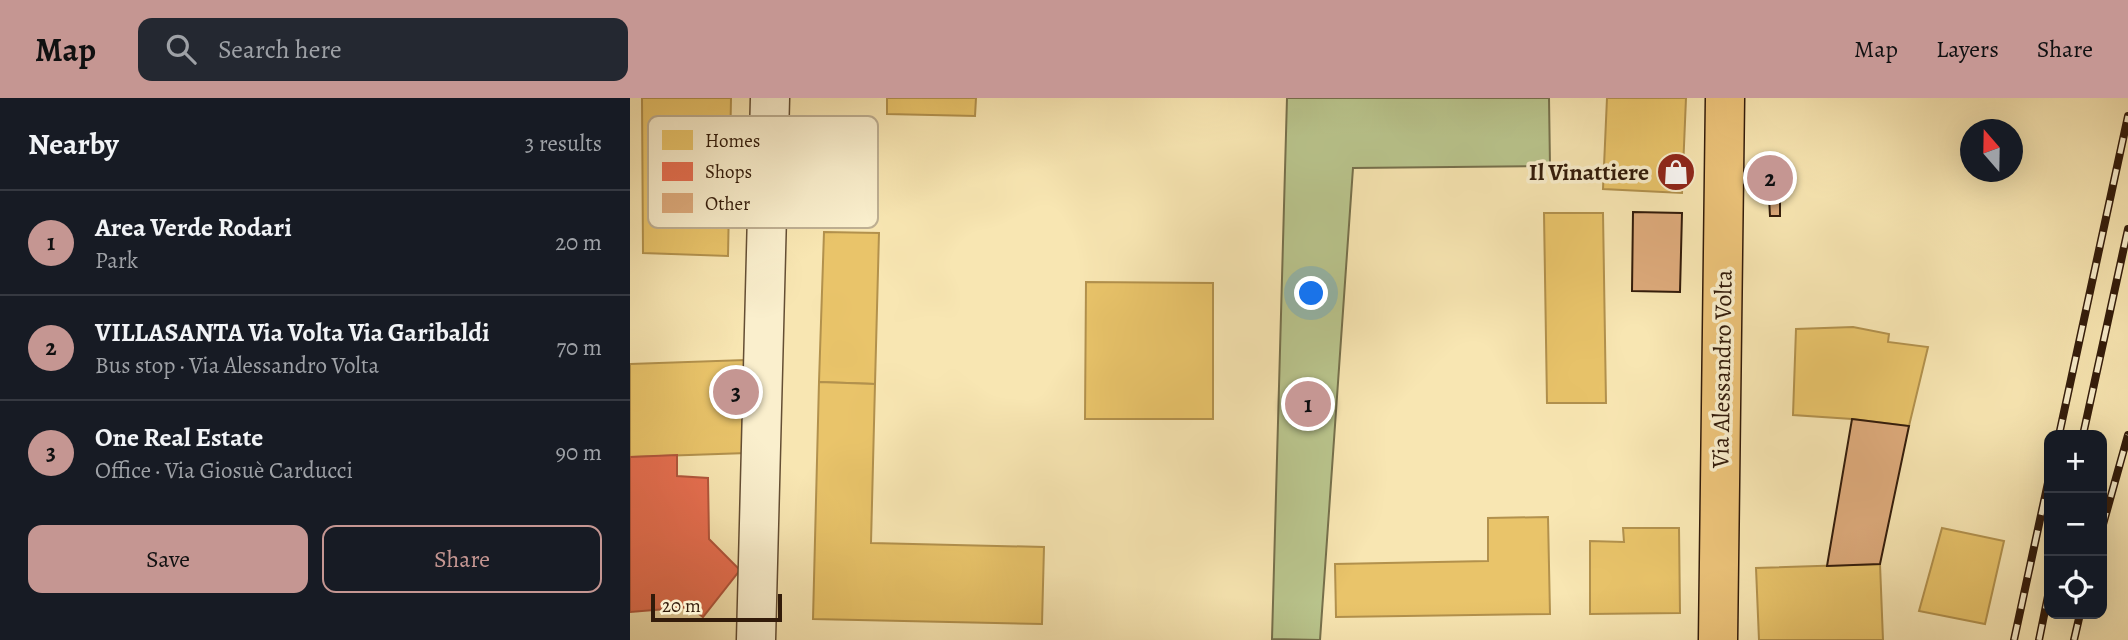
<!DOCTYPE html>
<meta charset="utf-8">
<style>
:root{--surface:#171b24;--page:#242831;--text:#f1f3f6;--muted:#9ea1a6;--line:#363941;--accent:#c59692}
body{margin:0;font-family:Alegreya,serif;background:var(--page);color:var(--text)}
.controls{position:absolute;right:21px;bottom:21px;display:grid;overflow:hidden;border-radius:14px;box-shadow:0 7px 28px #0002}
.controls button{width:63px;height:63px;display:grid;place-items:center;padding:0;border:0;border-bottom:2px solid var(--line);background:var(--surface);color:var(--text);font:35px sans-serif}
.compass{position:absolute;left:1330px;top:21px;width:63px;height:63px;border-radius:50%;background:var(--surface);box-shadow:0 7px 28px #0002;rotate:340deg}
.scale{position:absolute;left:21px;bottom:18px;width:131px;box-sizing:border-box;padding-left:7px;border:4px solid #321b0a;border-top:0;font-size:19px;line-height:24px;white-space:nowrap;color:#321b0a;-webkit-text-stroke:5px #faefcd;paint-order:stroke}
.you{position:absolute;left:682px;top:196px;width:24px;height:24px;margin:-18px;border:5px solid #fff;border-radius:50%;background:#1a73e8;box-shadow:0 0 0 10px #1a73e833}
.badge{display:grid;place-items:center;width:46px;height:46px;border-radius:50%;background:var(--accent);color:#111;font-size:23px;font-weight:700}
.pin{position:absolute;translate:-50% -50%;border:4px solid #fff;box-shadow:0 2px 7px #0006}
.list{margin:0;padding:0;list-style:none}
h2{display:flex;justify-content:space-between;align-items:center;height:91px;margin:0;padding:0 28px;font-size:30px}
h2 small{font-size:23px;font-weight:400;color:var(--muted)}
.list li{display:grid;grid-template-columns:46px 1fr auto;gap:21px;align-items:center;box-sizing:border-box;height:105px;padding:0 28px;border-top:2px solid var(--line)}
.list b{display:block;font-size:26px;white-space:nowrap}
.list p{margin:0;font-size:23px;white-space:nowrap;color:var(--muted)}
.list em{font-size:23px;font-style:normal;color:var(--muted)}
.actions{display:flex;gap:14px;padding:21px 28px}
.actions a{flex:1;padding:16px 0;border:2px solid var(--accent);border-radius:14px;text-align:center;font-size:24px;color:var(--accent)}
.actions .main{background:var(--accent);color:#111}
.icon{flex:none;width:38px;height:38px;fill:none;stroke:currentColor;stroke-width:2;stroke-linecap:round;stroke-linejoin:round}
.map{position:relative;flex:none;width:1498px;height:542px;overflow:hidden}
header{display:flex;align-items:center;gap:42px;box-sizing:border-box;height:98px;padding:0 35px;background:var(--accent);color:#111}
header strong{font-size:33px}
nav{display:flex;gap:38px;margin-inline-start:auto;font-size:24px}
.search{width:490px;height:63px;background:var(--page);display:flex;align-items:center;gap:18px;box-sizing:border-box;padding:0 24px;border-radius:14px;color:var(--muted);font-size:26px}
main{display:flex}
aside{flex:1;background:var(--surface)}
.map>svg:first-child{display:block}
</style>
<header>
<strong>Map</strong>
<div class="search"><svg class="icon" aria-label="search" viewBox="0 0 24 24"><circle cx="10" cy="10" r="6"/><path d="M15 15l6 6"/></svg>Search here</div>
<nav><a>Map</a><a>Layers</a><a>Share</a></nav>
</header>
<main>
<aside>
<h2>Nearby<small>3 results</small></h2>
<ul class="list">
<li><span class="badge">1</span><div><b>Area Verde Rodari</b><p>Park</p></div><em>20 m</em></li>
<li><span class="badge">2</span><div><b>VILLASANTA Via Volta Via Garibaldi</b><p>Bus stop · Via Alessandro Volta</p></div><em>70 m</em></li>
<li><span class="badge">3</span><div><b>One Real Estate</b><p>Office · Via Giosuè Carducci</p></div><em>90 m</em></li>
</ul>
<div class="actions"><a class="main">Save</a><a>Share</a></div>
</aside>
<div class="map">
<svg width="1498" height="542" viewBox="0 0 1498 542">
<rect width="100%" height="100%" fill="#f8e6b2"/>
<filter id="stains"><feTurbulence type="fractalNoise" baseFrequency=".00286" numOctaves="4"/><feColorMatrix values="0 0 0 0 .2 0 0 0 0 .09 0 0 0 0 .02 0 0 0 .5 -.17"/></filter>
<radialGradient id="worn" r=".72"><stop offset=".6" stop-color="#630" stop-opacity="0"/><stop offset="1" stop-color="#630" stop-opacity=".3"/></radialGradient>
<!-- green -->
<path fill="#bac68e" stroke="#76704c" stroke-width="2" d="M657,0H919L920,68L723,70L690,542L642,541Z"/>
<!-- homes -->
<g fill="#e9c46a" stroke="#b2914d" stroke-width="2">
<path d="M12,0H101L98,158L13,155Z"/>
<path d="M257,0H346L345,18L257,16Z"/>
<path d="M977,0H1056L1052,95L973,91Z"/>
<path d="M914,115H973L976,305H917Z"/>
<path d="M194,134L249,135L245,286L189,284Z"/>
<path d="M456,184L583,185V321H455Z"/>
<path d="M1223,229L1259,236L1258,244L1298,249L1279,328L1222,321L1163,317L1166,231Z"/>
<path d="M115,262L117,355L0,359V266Z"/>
<path d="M189,284L245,286L241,445L414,449L412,526L183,521Z"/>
<path d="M918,419L920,516L706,519L705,466L858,463V420Z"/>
<path d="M993,430H1049L1050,515L960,516V443L994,444Z"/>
<path d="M1312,430L1374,443L1355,526L1289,513Z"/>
<path d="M1250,466L1253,542H1129L1126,470Z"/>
</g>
<!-- shops -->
<path fill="#e76f51" stroke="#b1563c" stroke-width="2" d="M47,357V378L78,380L79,441L110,472L73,519L60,509L0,514V359Z"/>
<!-- building -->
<g fill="#deab7c" stroke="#321b0a" stroke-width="2">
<path d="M1139,99H1150V118H1140Z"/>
<path d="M1003,114L1052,115L1050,194L1002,193Z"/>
<path d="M1222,321L1279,328L1250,466L1197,468Z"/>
</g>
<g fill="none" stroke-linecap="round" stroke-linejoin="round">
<defs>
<path id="minor" d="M126,542L140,0"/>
<path id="major" d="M1088,542L1095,0"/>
</defs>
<!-- minor casing -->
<use href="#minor" stroke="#644e34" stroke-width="41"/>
<!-- major casing -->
<use href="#major" stroke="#321b0a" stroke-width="41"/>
<!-- minor -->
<use href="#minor" stroke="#faefcd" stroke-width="38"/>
<!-- major -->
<use href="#major" stroke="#ecc379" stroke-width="38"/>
<defs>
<g id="rail">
<path d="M1429,337L1498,18"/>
<path d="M1453,337L1498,131"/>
<path d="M1472,430L1498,337"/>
<path d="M1384,542L1419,380"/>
<path d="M1409,542L1419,493"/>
<path d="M1444,542L1450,516"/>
</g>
</defs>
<!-- rail casing -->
<use href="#rail" stroke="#321b0a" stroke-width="8"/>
<!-- rail -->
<use href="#rail" stroke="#faefcd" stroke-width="5" stroke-dasharray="16" stroke-linecap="butt"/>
</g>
<!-- icons -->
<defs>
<symbol id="shop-disc" viewBox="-11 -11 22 22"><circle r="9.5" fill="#8f2418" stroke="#faefcd"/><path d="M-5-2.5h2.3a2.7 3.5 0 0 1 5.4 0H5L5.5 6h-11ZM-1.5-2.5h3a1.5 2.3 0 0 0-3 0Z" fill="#fff"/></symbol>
</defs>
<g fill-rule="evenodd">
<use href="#shop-disc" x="1024" y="52" width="44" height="44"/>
</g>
<g text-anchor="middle" stroke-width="7" stroke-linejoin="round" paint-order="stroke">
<!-- poi labels -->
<g font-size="24" font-weight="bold" fill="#321b0a" stroke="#faefcd" text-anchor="end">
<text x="1019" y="82">Il Vinattiere</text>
</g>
<!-- street labels -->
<g font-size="24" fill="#321b0a" stroke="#faefcd">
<text transform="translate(1092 271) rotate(-89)" y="8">Via Alessandro Volta</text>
</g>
</g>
<!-- legend -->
<rect x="18" y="18" width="230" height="112" rx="10" fill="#faefcd" stroke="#beaf92" stroke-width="2"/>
<rect x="32" y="32" width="31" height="20" fill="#e9c46a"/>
<rect x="32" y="64" width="31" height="19" fill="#e76f51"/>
<rect x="32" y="95" width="31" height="20" fill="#deab7c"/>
<g font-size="19" fill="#321b0a">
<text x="75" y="49">Homes</text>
<text x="75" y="80">Shops</text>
<text x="75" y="112">Other</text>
</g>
<rect width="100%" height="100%" filter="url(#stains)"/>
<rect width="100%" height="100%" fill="url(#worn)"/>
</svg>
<div class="controls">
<button>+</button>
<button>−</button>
<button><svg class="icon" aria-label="locate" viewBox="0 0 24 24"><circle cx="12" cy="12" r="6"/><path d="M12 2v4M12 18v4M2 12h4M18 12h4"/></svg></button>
</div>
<svg class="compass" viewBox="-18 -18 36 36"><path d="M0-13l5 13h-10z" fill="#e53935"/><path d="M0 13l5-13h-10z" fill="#9ea1a6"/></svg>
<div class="scale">20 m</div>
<div class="you"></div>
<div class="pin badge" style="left:678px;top:306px">1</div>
<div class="pin badge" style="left:1140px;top:80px">2</div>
<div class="pin badge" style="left:106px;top:294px">3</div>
</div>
</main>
